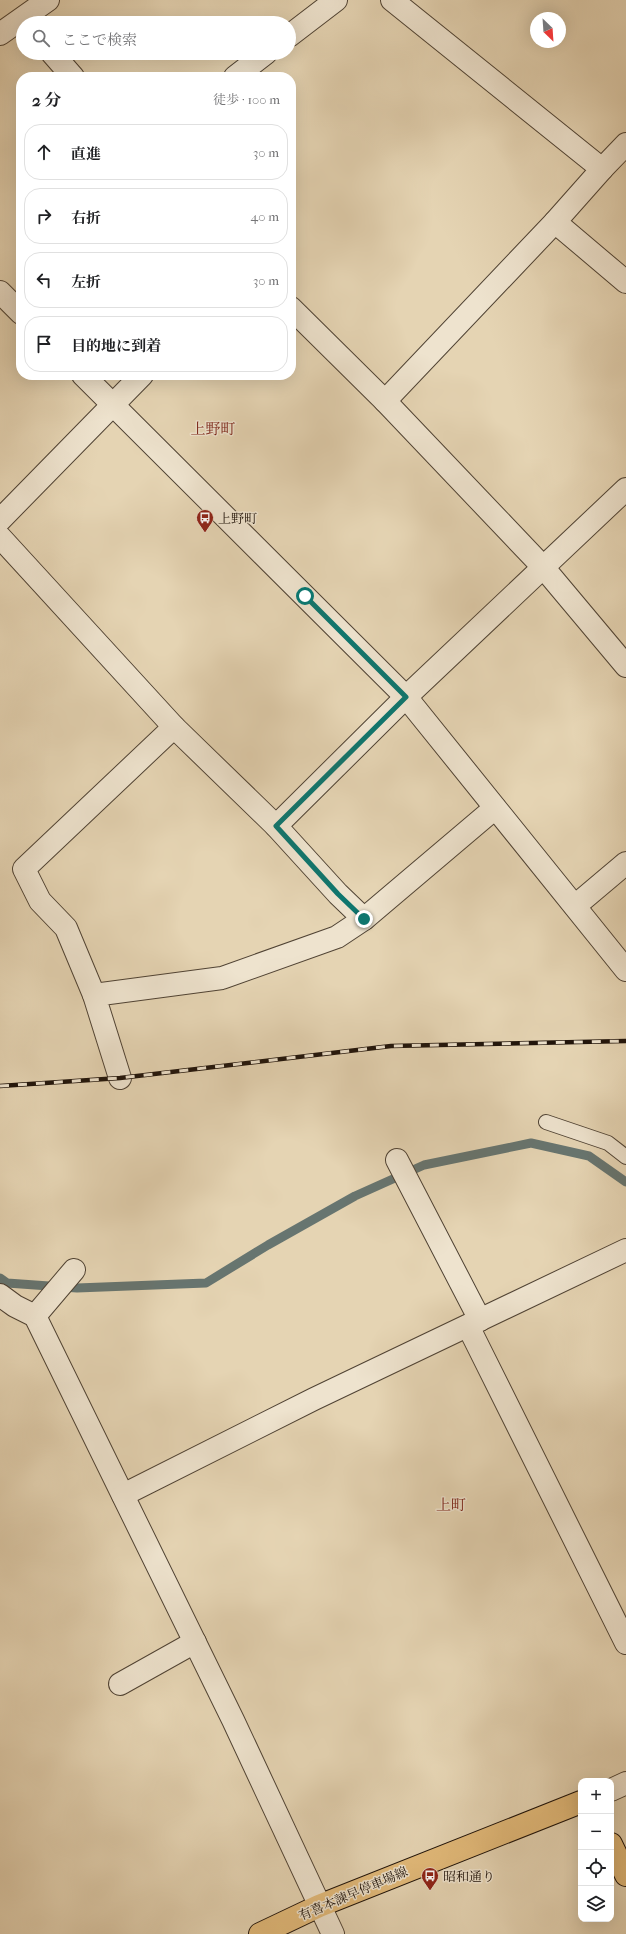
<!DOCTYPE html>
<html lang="ja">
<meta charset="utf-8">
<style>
:root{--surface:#fff;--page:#f6f6f6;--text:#202124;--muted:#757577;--line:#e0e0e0}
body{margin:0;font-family:"IM FELL French Canon","Noto Serif JP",serif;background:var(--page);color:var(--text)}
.controls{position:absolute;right:12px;bottom:12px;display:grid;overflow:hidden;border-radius:8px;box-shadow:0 4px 16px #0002}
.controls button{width:36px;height:36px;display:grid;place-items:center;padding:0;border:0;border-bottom:1px solid var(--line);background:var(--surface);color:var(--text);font:20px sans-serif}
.compass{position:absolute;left:530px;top:12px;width:36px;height:36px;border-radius:50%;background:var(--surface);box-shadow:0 4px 16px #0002;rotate:155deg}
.stop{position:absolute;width:12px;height:12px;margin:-9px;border:3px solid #0f766e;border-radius:50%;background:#fff}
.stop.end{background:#0f766e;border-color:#fff;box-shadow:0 1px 4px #0008}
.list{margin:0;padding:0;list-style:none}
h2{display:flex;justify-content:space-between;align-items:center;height:52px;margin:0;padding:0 16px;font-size:17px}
h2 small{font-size:13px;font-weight:400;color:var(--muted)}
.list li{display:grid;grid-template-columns:26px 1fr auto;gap:12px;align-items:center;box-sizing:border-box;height:56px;margin:0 8px 8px;padding:0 8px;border:1px solid var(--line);border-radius:16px}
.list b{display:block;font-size:15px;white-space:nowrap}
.list em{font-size:13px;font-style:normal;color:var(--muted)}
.icon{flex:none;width:22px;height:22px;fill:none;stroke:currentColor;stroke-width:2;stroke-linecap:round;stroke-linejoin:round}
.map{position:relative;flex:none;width:626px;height:1934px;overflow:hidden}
.search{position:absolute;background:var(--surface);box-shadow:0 4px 16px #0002;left:16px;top:16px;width:280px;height:44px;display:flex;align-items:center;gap:10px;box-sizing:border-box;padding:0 14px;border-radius:22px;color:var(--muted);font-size:15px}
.panel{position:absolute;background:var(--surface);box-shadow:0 4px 16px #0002;left:16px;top:72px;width:280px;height:308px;border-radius:16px}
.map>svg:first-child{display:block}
</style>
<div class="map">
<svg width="626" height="1934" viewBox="0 0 626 1934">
<rect width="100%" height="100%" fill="#e5d4b3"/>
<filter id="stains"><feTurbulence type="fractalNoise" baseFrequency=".005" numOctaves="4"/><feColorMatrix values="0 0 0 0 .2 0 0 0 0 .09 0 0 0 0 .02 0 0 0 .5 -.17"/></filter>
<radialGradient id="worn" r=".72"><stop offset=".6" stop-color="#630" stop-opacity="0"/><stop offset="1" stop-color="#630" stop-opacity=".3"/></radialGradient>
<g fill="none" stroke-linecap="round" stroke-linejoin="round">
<!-- stream -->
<path stroke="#677570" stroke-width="9" d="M0,1278L7,1283L77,1288L206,1283L268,1245L355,1196L424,1165L531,1143L589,1156L626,1182"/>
<defs>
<path id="service" d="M546,1122L608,1143L626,1157"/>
<g id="minor">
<path d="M392,0L602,169L555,222L626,282"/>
<path d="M0,34L48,0"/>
<path d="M289,36L336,0"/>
<path d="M52,53L73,77"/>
<path d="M235,77L266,53"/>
<path d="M602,169L626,144"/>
<path d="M291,308L385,401L543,567L626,666"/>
<path d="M385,401L555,222"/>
<path d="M0,520L142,375"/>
<path d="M0,537L174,727L276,826L338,894L364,919L337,937L222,978L94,995L120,1078"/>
<path d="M276,826L406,697"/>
<path d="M575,906L626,863"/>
<path d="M364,919L495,808"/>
<path d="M94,995L66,928L40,901L24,869L174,727"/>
<path d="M397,1160L480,1320"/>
<path d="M0,1295L15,1306L35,1316L233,1720L333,1934"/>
<path d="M35,1316L74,1270"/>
<path d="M468,1326L626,1643"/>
<path d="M123,1495L314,1399L626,1250"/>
<path d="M120,1684L195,1642"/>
</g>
<g id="tertiary">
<path d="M0,292L21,313"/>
<path d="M83,375L406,697L626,970"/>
<path d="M406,697L626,489"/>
<path d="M611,1790L626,1783"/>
</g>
<g id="primary">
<path d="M611,1844L626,1875"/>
<path d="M260,1934L319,1906L581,1802"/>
</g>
</defs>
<!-- service casing -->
<use href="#service" stroke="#504334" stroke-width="16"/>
<!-- minor casing -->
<use href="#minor" stroke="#504334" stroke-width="24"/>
<!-- tertiary casing -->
<use href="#tertiary" stroke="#504334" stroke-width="24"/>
<!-- primary casing -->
<use href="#primary" stroke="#1f130a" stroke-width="24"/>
<!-- service -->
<use href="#service" stroke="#eee3ce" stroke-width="14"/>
<!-- minor -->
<use href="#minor" stroke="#eee3ce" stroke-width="22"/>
<!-- tertiary -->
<use href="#tertiary" stroke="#eee3ce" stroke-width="22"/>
<!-- primary -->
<use href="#primary" stroke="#e2ba7a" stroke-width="22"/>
<defs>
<path id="rail" d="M0,1086L120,1078L391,1046L626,1041"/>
</defs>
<!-- rail casing -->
<use href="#rail" stroke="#1f130a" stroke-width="4.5"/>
<!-- rail -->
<use href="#rail" stroke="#eee3ce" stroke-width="3" stroke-dasharray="9" stroke-linecap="butt"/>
</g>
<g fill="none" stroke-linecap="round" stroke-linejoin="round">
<!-- route -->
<path stroke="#0f766e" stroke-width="5" d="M305,596L406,697L276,826L338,894L364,919"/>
</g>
<!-- icons -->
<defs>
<symbol id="bus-pin" viewBox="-11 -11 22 30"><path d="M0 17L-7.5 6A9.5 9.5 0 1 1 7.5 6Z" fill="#8f2418" stroke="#eee3ce"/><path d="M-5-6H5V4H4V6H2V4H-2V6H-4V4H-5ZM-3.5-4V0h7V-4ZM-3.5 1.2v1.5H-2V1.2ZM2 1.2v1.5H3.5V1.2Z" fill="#fff"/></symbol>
</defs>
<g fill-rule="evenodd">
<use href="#bus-pin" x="195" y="508" width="20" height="27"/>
<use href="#bus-pin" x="420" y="1866" width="20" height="27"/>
</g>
<g text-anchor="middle" stroke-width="3" stroke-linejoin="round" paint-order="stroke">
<!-- poi labels -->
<g font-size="13" fill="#1f130a" stroke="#eee3ce" text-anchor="start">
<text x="218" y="523">上野町</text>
<text x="443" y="1881">昭和通り</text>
</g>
<!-- street labels -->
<g font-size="13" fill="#1f130a" stroke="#eee3ce">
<text transform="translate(353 1893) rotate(-23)" y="5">有喜本諫早停車場線</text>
</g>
<!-- quarter labels -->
<g font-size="15" fill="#7a1f14" stroke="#eee3ce">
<text x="213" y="434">上野町</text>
<text x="451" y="1510">上町</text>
</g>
</g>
<rect width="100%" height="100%" filter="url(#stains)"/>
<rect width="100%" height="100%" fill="url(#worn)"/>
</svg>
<div class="controls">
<button>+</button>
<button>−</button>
<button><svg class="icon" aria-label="locate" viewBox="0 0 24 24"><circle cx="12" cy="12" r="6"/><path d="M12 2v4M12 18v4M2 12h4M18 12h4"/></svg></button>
<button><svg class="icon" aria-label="layers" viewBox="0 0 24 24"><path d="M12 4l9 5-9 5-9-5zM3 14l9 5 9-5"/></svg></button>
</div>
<svg class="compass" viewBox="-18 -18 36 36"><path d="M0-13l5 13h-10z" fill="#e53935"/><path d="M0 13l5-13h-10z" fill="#757577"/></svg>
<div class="stop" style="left:305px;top:596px"></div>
<div class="stop end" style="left:364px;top:919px"></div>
<div class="search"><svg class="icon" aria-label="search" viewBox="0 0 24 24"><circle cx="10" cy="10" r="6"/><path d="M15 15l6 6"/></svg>ここで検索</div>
<section class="panel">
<h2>2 分<small>徒歩 · 100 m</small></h2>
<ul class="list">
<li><svg class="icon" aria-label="ahead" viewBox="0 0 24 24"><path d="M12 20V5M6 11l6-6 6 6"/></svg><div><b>直進</b></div><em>30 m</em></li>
<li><svg class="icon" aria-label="right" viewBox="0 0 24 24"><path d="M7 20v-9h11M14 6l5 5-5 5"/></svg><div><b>右折</b></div><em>40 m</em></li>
<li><svg class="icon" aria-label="left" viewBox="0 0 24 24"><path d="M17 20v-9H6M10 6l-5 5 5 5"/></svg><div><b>左折</b></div><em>30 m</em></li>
<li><svg class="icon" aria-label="arrive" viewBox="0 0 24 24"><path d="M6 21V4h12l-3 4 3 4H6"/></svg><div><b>目的地に到着</b></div></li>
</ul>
</section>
</div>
